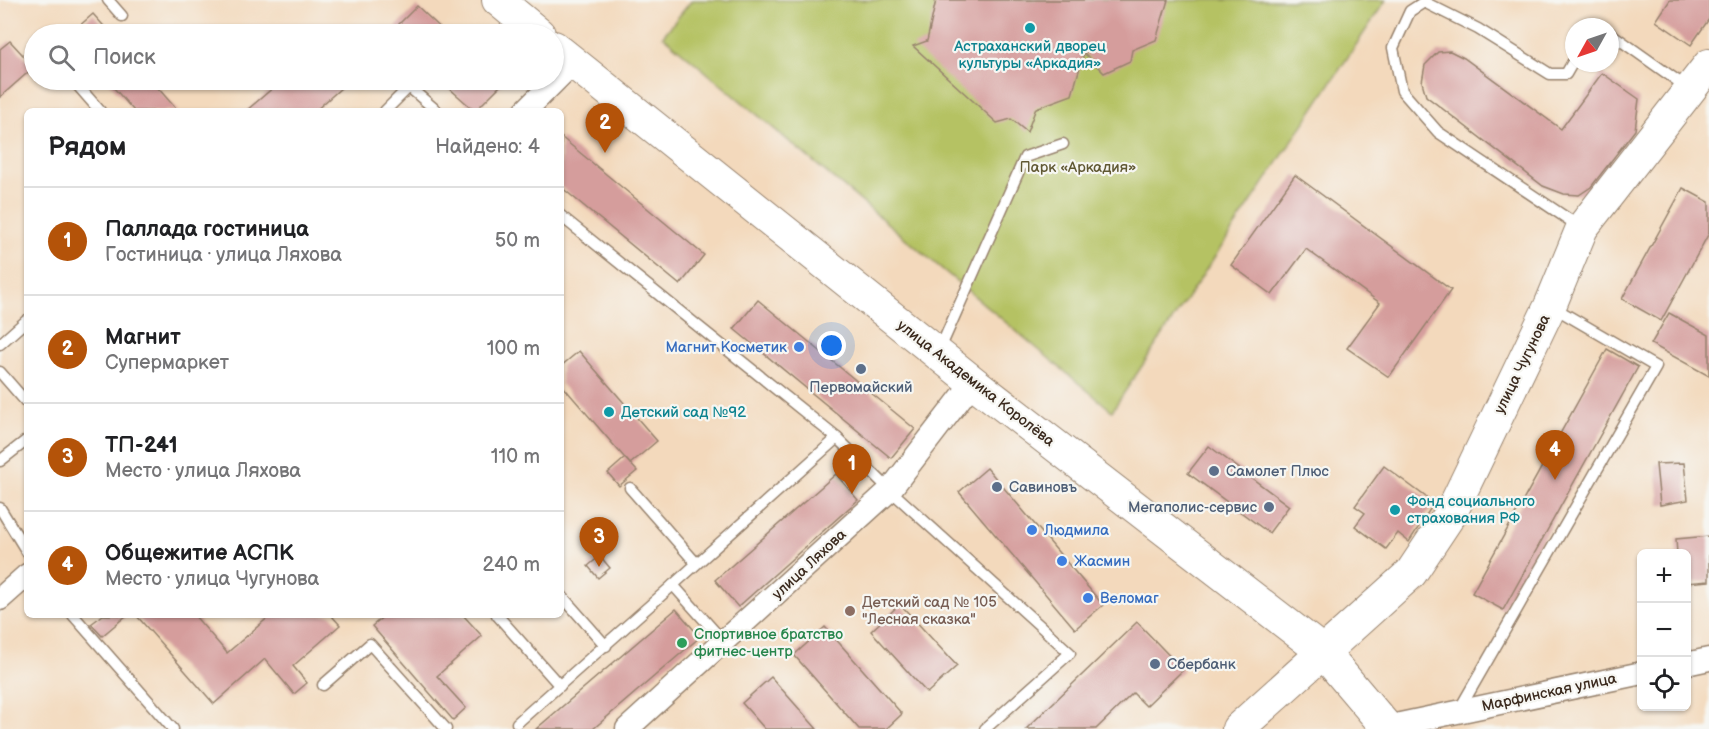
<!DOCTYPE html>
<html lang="ru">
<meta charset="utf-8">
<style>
:root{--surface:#fff;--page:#f2f2f2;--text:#202124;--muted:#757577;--line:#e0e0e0;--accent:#b45309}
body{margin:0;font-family:"Balsamiq Sans",sans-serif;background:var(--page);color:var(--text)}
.controls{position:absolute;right:18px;bottom:18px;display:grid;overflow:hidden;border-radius:9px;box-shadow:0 2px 4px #0004}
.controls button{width:54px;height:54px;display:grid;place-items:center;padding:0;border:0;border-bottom:2px solid var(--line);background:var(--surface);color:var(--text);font:30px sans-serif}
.compass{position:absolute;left:1565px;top:18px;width:54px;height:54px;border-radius:50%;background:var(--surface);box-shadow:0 2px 4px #0004;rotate:230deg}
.you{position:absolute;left:832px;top:346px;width:21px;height:21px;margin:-15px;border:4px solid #fff;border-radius:50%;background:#1a73e8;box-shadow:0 0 0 9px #1a73e833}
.badge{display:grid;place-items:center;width:39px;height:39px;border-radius:50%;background:var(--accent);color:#fff;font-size:20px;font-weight:700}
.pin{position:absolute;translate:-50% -50px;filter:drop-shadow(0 2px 3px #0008)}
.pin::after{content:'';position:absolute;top:32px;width:21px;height:18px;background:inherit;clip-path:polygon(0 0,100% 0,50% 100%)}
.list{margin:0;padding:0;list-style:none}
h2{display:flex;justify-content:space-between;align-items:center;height:78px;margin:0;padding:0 24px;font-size:26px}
h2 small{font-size:20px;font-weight:400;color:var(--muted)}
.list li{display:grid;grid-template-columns:39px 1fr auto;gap:18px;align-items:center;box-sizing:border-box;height:108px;padding:0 24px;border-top:2px solid var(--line)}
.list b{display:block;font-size:22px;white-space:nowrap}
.list p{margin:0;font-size:20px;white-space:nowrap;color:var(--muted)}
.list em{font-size:20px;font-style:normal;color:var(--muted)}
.icon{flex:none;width:33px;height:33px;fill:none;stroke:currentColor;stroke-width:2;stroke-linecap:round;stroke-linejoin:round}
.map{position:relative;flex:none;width:1709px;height:729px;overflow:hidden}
.search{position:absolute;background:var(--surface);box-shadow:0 2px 4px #0004;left:24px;top:24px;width:540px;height:66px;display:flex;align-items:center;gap:15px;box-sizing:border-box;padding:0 21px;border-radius:33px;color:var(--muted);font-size:22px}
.panel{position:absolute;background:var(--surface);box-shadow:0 2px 4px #0004;left:24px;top:108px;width:540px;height:510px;border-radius:9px}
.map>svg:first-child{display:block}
</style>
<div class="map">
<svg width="1709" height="729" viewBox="0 0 1709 729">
<rect width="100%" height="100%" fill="#f6f6f2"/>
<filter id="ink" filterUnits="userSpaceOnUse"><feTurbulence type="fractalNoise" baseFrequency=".0167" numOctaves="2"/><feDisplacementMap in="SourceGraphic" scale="12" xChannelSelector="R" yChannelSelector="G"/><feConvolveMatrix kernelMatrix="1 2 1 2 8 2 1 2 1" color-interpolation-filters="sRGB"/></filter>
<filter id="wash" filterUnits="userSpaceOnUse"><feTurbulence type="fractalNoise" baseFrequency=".008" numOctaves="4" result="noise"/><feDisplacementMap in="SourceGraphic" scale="24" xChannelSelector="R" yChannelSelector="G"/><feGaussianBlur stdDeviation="1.35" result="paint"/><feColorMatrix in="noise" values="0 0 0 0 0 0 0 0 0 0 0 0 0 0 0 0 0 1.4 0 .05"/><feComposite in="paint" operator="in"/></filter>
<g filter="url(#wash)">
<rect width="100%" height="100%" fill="#f3d9bc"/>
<!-- green -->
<path fill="#b5c264" stroke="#787641" stroke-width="1.5" d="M692,0H1386L1112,411L663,36Z"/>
<g id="blocks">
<!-- building -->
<g fill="#d59d9c">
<path d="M936,0H1168L1156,40L1132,50L1130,61L1104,73L1084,53L1072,95L1036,108L1027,132L1011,119L997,123L913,46L927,41Z"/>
<path d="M1670,0H1709V19L1691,45L1656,21Z"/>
<path d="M417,6L447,34H389Z"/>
<path d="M93,14L111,34H70Z"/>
<path d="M10,41L34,67L0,97V49Z"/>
<path d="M1450,51L1464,58L1561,129L1602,73L1639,99L1635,130L1591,187L1579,195L1564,194L1543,186L1426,96L1422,82L1425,65L1438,52Z"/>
<path d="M107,80H151L178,111H134Z"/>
<path d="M282,80H350L315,111H246Z"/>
<path d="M440,80H506L475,111Z"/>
<path d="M561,137L704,255L680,285L561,187Z"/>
<path d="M1295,175L1451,290L1389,377L1347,348L1380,303L1306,249L1272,295L1231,265Z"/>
<path d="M1683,188L1709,202V233L1661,321L1622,299Z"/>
<path d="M758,300L915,429L891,458L734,329Z"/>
<path d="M1669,313L1709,335V376L1651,344Z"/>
<path d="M1607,349L1638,367L1503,610L1472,593Z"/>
<path d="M579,351L657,441L630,464L561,384V366Z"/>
<path d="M1209,446L1289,506L1269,533L1188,473Z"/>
<path d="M625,458L637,471L619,486L608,473Z"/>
<path d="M1684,463L1688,500L1660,505L1656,464Z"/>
<path d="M1384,466L1434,503L1409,542L1398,533L1386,549L1355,526L1365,513L1355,506Z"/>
<path d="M987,468L1103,605L1075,629L959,492Z"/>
<path d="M836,474L858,500L738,607L715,580Z"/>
<path d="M1709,536V581L1686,583V554H1677L1676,539Z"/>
<path d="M600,556L610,568L598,578L588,566Z"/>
<path d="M900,604L957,666L927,693L871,631Z"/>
<path d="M676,609L700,637L593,729H536Z"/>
<path d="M103,615H127L102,636L91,624Z"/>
<path d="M136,615H194L227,653L271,615H331L340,625L293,666L307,683L294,694L265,659L214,704Z"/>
<path d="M385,615H463L482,636L437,676L466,708L453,720L372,626Z"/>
<path d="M1137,622L1183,670L1146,706L1133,693L1096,729H1026Z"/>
<path d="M825,627L902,714L886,729H859L794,655Z"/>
<path d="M771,677L817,729H765L742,703Z"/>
</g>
</g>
</g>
<g filter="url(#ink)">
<use href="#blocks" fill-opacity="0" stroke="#97826d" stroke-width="1.5"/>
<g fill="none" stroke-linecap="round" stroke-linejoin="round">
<defs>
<g id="lane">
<path d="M108,0L122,16"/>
<path d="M1610,33L1689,89"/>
<path d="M1574,60L1566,74H1550L1478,29L1424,2L1410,11L1393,48L1402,91L1438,132L1580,227"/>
<path d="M73,80L100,111"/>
<path d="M385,111L409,87L437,111"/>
<path d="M561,216L837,438L890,490L1070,653L985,729"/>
<path d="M0,344L27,320"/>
<path d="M939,351L1025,157L1063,144"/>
<path d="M0,372L27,403"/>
<path d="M0,461L27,440"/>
<path d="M630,488L696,563"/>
<path d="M0,508L27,552"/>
<path d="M561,595L606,646"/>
<path d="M73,615L173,729"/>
<path d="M497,615L560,686"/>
<path d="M724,642L673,585L837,438"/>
<path d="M323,685L370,644L446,729"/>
<path d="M1459,710L1656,367L1553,307"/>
<path d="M517,723L673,585"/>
</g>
<g id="street">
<path d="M525,111L573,63"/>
<path d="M0,599L27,575"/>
<path d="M1686,664L1709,659"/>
<path d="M1386,727L1642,673"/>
<path d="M627,729L890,490L973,382"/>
</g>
<g id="secondary">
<path d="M498,0L539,34"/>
<path d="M554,47L973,382L1322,651L1388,729"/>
<path d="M1238,729L1411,573L1451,513L1550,306L1582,228L1709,65"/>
</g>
</defs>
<!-- lane casing -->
<use href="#lane" stroke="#97826d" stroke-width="13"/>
<!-- street casing -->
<use href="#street" stroke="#97826d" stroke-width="25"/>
<!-- secondary casing -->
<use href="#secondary" stroke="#97826d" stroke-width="34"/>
<!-- lane -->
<use href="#lane" stroke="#fff" stroke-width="10"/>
<!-- street -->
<use href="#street" stroke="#fff" stroke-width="22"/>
<!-- secondary -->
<use href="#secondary" stroke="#fff" stroke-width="32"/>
</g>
</g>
<!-- markers -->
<g fill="#0f9aa8" stroke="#f6f6f2" stroke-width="2">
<circle cx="1030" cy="28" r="6"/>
<circle cx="609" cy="412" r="6"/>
<circle cx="1395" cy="510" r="6"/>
</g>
<g fill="#3f7fe0" stroke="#f6f6f2" stroke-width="2">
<circle cx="799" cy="347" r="6"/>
<circle cx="1032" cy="530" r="6"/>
<circle cx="1062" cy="561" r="6"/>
<circle cx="1088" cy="598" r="6"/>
</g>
<g fill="#5c6f8a" stroke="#f6f6f2" stroke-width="2">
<circle cx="861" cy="369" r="6"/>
<circle cx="1214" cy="471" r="6"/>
<circle cx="997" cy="487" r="6"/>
<circle cx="1269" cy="507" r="6"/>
<circle cx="1155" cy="664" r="6"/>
</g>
<circle fill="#8d6e63" stroke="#f6f6f2" stroke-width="2" cx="850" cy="611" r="6"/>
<circle fill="#2e9e5b" stroke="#f6f6f2" stroke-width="2" cx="682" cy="643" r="6"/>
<g text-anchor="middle" stroke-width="4.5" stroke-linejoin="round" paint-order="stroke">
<!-- culture labels -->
<g font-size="15" fill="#0d838f" stroke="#f6f6f2" text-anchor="start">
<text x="1030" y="51" text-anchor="middle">Астраханский дворец<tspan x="1030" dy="17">культуры «Аркадия»</tspan></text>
<text x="621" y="417">Детский сад №92</text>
<text x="1407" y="506">Фонд социального<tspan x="1407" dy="17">страхования РФ</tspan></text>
</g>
<!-- park labels -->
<g font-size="15" fill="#605833" stroke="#f6f6f2">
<text x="1078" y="172">Парк «Аркадия»</text>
</g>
<!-- shop labels -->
<g font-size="15" fill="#366cbe" stroke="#f6f6f2" text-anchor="start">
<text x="787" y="352" text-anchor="end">Магнит Косметик</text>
<text x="1044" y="535">Людмила</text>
<text x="1074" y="566">Жасмин</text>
<text x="1100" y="603">Веломаг</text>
</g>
<!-- street labels -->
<g font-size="15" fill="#3b2a1e" stroke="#f6f6f2">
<text transform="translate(1522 364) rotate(-64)" y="5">улица Чугунова</text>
<text transform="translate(976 383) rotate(38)" y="5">улица Академика Королёва</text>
<text transform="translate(809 564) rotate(-43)" y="5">улица Ляхова</text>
<text transform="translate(1549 692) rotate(-12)" y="5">Марфинская улица</text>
</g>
<!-- service labels -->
<g font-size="15" fill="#4e5e75" stroke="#f6f6f2" text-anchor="start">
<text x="861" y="392" text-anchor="middle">Первомайский</text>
<text x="1226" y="476">Самолет Плюс</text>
<text x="1009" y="492">Савиновъ</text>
<text x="1257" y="512" text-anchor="end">Мегаполис-сервис</text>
<text x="1167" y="669">Сбербанк</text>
</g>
<!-- education labels -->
<g font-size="15" fill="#785e54" stroke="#f6f6f2" text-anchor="start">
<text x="862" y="607">Детский сад № 105<tspan x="862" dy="17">"Лесная сказка"</tspan></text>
</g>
<!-- leisure labels -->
<g font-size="15" fill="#27864d" stroke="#f6f6f2" text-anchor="start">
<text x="694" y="639">Спортивное братство<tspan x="694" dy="17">фитнес-центр</tspan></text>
</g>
</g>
</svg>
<div class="controls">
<button>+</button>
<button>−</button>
<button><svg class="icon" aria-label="locate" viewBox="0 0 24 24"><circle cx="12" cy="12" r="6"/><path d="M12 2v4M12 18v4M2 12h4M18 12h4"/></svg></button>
</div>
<svg class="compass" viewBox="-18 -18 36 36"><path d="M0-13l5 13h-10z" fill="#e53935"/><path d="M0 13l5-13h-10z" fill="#757577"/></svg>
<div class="you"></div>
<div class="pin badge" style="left:852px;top:494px">1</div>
<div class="pin badge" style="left:605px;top:153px">2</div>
<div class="pin badge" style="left:599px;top:567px">3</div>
<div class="pin badge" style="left:1555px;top:480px">4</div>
<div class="search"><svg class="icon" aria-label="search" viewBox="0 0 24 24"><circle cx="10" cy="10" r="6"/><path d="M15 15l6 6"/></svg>Поиск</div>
<section class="panel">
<h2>Рядом<small>Найдено: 4</small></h2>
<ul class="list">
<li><span class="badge">1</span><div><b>Паллада гостиница</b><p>Гостиница · улица Ляхова</p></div><em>50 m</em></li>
<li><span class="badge">2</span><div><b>Магнит</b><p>Супермаркет</p></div><em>100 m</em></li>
<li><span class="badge">3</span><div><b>ТП-241</b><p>Место · улица Ляхова</p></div><em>110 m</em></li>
<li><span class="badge">4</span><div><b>Общежитие АСПК</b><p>Место · улица Чугунова</p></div><em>240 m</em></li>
</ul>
</section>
</div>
